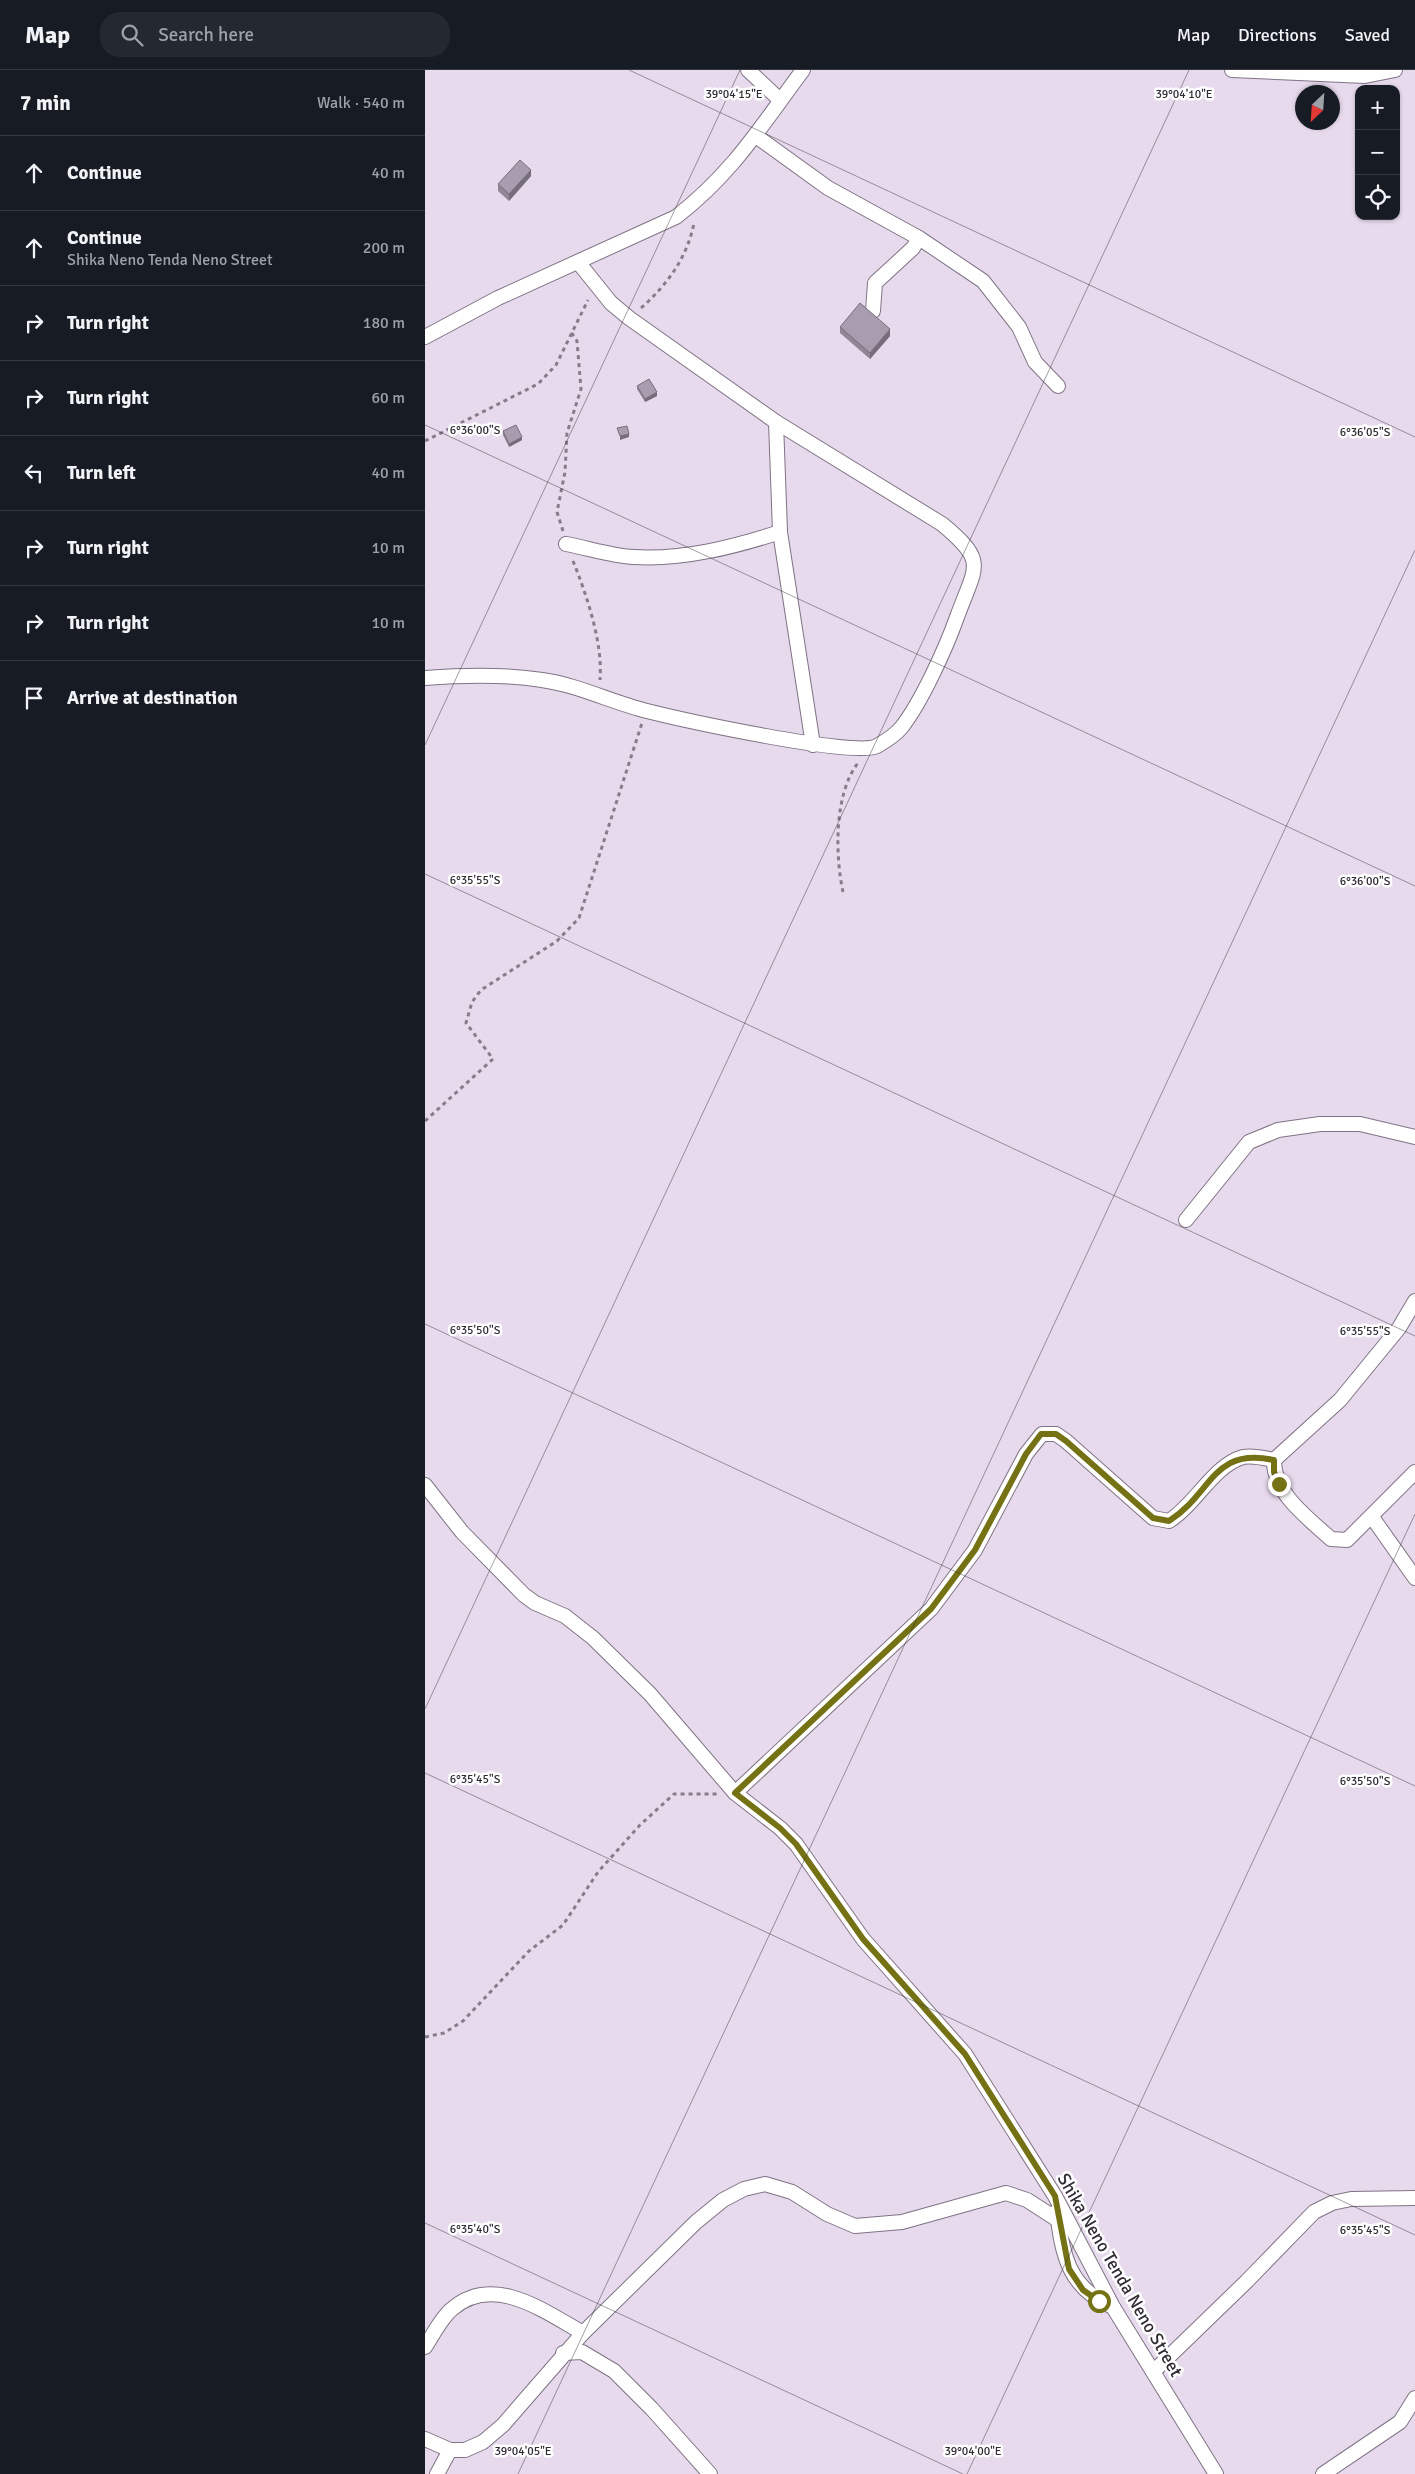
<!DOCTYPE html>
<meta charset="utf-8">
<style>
:root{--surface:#171b24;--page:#242831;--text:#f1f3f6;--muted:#9ea1a6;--line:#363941}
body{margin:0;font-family:Signika,sans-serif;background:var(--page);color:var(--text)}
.controls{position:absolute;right:15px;top:15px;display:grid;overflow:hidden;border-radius:10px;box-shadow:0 1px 4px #0004}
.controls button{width:45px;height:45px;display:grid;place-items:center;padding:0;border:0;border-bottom:1px solid var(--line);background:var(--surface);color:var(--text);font:25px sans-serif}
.compass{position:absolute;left:870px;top:15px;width:45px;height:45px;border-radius:50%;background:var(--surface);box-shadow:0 1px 4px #0004;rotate:205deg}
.stop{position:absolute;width:15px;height:15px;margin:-11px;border:4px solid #757216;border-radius:50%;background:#fff}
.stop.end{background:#757216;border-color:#fff;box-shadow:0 1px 5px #0008}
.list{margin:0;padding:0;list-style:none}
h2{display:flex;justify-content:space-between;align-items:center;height:65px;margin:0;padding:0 20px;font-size:21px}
h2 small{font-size:16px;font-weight:400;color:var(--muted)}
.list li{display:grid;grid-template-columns:32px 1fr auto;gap:15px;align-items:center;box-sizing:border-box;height:75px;padding:0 20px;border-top:1px solid var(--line)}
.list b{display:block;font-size:19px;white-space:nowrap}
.list p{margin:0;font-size:16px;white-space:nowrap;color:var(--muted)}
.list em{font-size:16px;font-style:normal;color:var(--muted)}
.icon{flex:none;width:28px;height:28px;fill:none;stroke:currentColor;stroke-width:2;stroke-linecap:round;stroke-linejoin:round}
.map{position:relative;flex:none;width:990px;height:2404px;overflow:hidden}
header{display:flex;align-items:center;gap:30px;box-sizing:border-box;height:70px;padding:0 25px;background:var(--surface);border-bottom:1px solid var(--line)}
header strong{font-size:24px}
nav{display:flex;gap:28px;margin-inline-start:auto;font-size:18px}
.search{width:350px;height:45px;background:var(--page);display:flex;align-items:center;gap:12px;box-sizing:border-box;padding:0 18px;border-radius:20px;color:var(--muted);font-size:19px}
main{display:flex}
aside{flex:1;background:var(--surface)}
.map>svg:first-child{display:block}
</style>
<header>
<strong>Map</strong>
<div class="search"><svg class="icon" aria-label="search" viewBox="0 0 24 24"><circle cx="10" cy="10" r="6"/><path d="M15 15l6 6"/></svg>Search here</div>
<nav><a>Map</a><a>Directions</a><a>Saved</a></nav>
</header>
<main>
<aside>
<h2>7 min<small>Walk · 540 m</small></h2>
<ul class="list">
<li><svg class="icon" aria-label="ahead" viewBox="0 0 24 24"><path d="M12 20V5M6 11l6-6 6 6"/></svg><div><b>Continue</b></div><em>40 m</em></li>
<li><svg class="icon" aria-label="ahead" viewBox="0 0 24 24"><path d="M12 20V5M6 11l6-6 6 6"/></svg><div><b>Continue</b><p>Shika Neno Tenda Neno Street</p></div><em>200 m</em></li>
<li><svg class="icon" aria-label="right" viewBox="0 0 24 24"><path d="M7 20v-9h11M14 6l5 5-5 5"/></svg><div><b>Turn right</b></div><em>180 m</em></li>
<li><svg class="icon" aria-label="right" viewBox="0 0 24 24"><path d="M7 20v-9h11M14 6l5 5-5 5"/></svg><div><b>Turn right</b></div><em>60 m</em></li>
<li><svg class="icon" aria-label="left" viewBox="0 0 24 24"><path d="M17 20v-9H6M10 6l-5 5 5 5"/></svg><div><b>Turn left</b></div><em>40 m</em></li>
<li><svg class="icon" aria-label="right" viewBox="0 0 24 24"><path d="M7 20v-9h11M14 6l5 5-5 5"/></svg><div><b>Turn right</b></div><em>10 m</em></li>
<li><svg class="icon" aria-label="right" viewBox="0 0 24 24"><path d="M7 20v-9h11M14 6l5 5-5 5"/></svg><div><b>Turn right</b></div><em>10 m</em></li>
<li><svg class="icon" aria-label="arrive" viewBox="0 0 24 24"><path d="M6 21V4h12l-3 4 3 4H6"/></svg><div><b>Arrive at destination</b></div></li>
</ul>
</aside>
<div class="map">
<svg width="990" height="2404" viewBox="0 0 990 2404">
<rect width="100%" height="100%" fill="#e7daed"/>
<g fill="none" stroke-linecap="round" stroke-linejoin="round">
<defs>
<g id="minor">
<path d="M323,0L355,30"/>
<path d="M807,0L940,6L970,0"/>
<path d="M331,66L403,118L494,168L558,211L594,257L610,292L633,316"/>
<path d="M448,241L450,213L488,178L494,168"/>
<path d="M0,267L73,228L251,147C308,103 336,56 378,0"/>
<path d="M351,352L355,462L388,675"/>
<path d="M141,474C163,478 187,486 209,487C258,490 309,477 355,462"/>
<path d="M0,608C39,605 79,604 117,610C153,615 186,632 222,641C254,649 430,688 452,676C459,672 471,664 476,658C496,633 521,578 532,547C551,495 563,492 517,454L351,352L204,248L186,233L153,192"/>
<path d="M761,1150L824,1072L853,1060L895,1054H935L990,1067"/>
<path d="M990,1231L974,1258L915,1330L849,1390C848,1423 883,1448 906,1469L922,1470L990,1402"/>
<path d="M0,1415L37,1462L99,1525L110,1533L140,1546L168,1568L225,1624L310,1723L355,1758L371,1774L438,1869L540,1984L630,2126L688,2237L791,2404"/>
<path d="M947,1447L990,1508"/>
<path d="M310,1723L506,1539L550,1480L601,1384L617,1364H631L641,1371L728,1448L744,1451C770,1435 789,1395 818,1387C828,1385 839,1388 849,1390"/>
<path d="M632,2141C637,2185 644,2219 688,2237"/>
<path d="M0,2277C8,2265 16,2248 27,2239C68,2203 119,2241 158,2263"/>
<path d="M138,2283L157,2282L189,2301L227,2339L285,2404"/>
<path d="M729,2301L822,2211L889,2142L907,2133L926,2129L990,2128"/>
<path d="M0,2369L25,2380H40L58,2372L78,2355L158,2263L271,2152L298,2130L319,2119L340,2114L367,2122L402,2144L430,2156L477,2152L581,2123L602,2130L633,2150"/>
<path d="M12,2404L25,2380"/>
<path d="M898,2404L975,2352L990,2328"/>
</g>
</defs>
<!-- minor casing -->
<use href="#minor" stroke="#7f7384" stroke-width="16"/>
<!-- path -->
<g stroke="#867d8a" stroke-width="3" stroke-dasharray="4 4" stroke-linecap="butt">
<path d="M216,238C242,215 262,188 269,153"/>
<path d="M0,371L113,314L131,295L163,230"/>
<path d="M138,461L132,442L140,402L142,363L156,319L152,271L146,262"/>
<path d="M148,491C162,526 178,573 175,610"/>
<path d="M418,822C410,785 409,724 433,693"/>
<path d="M0,1051L68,989L41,953L47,932L56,920L132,871L154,848L217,653"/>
<path d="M0,1967L19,1963L38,1951L104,1881L138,1855L173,1802L215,1755L249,1724H292"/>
</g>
<!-- minor -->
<use href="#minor" stroke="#fff" stroke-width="14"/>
</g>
<!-- wall -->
<g fill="#918696">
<path d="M106,106L84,131L73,121V114Z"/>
<path d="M415,257L465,266L445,289L415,263Z"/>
<path d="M212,316L232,326L220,332L212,319Z"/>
<path d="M78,361L97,370L84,377L78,365Z"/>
</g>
<!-- shaded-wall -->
<g fill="#766d7a">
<path d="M106,100V106L84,131V124Z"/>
<path d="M465,259V266L445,289V283Z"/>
<path d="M232,322V326L220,332V329Z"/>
<path d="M204,364V367L195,370V366Z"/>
<path d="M97,367V370L84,377V374Z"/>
</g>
<!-- building -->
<g fill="#a99cae" stroke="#766d7a">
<path d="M95,90L106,100L84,124L73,114Z"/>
<path d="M435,233L465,259L445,283L415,257Z"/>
<path d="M224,309L232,322L220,329L212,316Z"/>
<path d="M91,355L97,367L84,374L78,361Z"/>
<path d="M202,356L204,364L195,366L192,358Z"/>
</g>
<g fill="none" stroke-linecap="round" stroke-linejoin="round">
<!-- route -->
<path stroke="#757216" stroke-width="6" d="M674,2231L658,2220L644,2199L630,2126L540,1984L438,1869L371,1774L355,1758L310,1723L506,1539L550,1480L601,1384L616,1364H631L641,1371L728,1448L744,1451C788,1423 787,1377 849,1390V1402L854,1414"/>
</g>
<!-- ticks -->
<path fill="none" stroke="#312c34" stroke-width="1" stroke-opacity="0.45" d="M204,0L990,367M0,355L990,816M0,675L315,0M0,804L990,1266M0,1254L990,1716M0,1639L764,0M0,1703L990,2165M0,2153L538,2404M93,2404L990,480M542,2404L990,1444"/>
<g text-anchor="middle" stroke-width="5" stroke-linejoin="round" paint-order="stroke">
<!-- street labels -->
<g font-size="18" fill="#312c34" stroke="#fff">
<text transform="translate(695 2205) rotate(60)" y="6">Shika Neno Tenda Neno Street</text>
</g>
</g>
<g font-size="12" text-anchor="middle" fill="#312c34" stroke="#fff" stroke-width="5" stroke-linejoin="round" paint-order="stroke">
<text x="309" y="28">39°04'15"E</text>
<text x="759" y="28">39°04'10"E</text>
<text x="50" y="364">6°36'00"S</text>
<text x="940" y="366">6°36'05"S</text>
<text x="50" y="814">6°35'55"S</text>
<text x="940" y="815">6°36'00"S</text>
<text x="50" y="1264">6°35'50"S</text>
<text x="940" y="1265">6°35'55"S</text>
<text x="50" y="1713">6°35'45"S</text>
<text x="940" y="1715">6°35'50"S</text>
<text x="50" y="2163">6°35'40"S</text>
<text x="940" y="2164">6°35'45"S</text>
<text x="98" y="2385">39°04'05"E</text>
<text x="548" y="2385">39°04'00"E</text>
</g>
</svg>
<div class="controls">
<button>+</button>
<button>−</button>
<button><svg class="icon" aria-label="locate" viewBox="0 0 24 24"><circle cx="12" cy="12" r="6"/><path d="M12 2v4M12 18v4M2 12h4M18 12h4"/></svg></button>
</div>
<svg class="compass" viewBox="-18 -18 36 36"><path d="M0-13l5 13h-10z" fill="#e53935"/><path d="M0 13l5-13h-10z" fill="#9ea1a6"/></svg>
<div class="stop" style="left:674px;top:2231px"></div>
<div class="stop end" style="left:854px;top:1414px"></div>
</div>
</main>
